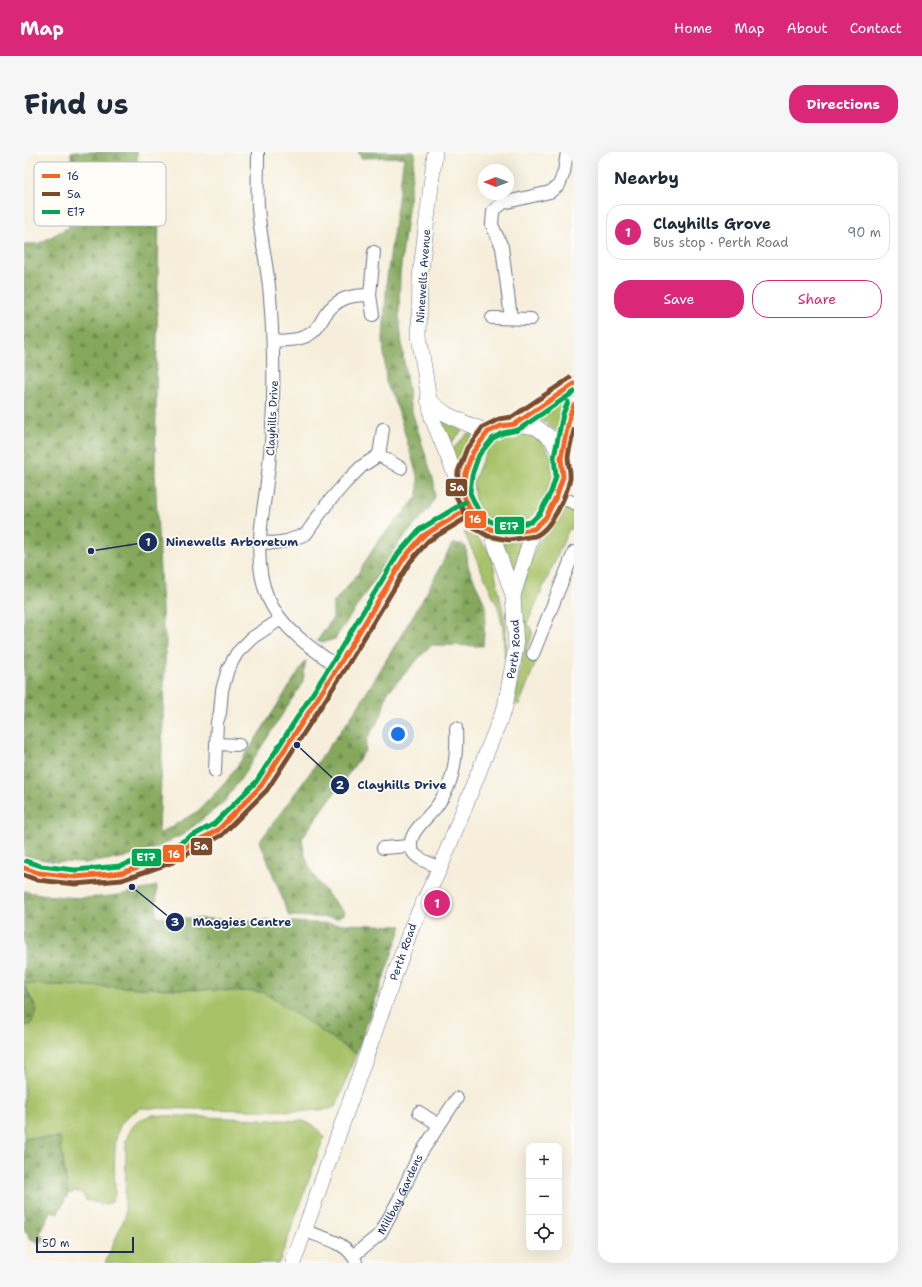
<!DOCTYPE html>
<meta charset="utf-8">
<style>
:root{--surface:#fff;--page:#f6f6f7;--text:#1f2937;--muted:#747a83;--line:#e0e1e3;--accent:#db2777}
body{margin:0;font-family:"Shantell Sans",sans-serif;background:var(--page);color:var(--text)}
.controls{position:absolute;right:12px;bottom:12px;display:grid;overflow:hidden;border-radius:8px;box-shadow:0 4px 16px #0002}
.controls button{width:36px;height:36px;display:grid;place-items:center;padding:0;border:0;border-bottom:1px solid var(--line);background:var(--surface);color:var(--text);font:20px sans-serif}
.compass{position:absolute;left:454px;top:12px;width:36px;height:36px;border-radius:50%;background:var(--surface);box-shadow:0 4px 16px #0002;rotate:270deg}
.scale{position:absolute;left:12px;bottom:10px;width:98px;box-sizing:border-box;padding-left:4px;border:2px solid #1b2f5e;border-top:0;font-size:11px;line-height:14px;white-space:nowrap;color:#1b2f5e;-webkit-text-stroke:3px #fdfcf7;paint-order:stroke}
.you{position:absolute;left:374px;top:582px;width:14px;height:14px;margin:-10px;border:3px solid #fff;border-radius:50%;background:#1a73e8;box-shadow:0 0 0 6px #1a73e833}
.badge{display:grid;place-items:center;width:26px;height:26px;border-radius:50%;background:var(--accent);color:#fff;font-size:13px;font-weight:700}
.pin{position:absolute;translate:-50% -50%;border:2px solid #fff;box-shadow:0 1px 4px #0006}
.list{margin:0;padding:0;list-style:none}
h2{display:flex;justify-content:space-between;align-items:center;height:52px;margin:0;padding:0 16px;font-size:17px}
h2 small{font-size:13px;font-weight:400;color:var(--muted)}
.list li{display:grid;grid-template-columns:26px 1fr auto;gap:12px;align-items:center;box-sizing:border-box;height:56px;margin:0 8px 8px;padding:0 8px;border:1px solid var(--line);border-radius:16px}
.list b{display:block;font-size:15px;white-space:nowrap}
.list p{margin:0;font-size:13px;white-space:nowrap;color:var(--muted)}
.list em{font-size:13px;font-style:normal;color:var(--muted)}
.actions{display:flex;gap:8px;padding:12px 16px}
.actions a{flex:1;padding:9px 0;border:1px solid var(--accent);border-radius:16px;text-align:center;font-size:14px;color:var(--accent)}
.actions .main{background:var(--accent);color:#fff}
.icon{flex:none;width:22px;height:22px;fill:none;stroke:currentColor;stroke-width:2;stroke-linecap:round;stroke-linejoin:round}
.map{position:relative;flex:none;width:550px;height:1111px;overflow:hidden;border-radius:16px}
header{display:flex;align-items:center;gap:24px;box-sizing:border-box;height:56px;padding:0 20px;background:var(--accent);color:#fff}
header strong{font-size:19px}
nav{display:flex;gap:22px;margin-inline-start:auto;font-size:14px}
.intro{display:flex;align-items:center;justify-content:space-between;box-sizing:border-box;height:96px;padding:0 24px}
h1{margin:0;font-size:28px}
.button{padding:10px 18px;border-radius:16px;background:var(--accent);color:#fff;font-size:14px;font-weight:700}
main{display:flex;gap:24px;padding:0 24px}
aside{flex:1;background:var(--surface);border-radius:16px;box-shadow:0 4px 16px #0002}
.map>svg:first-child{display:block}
</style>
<header>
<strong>Map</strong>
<nav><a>Home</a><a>Map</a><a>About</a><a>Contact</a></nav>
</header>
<div class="intro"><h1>Find us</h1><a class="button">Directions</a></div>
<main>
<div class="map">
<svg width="550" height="1111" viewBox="0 0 550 1111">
<defs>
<pattern id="forest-firs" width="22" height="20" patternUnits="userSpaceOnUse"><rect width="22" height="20" fill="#85a85c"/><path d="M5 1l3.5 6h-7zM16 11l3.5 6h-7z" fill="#6c894f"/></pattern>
</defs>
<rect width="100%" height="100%" fill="#fdfcf7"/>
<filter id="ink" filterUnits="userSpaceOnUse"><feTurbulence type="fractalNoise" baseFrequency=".025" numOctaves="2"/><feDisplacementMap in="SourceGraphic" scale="8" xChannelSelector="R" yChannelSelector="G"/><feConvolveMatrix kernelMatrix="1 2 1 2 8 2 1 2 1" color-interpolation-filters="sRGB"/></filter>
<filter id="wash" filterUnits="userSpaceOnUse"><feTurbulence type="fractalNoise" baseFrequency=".012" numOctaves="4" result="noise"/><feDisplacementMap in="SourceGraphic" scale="16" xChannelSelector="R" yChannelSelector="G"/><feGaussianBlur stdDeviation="0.9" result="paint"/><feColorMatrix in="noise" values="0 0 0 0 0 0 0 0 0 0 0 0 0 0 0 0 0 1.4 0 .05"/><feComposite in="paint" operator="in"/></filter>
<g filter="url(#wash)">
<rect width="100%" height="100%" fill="#f6eeda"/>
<!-- green -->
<g fill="#a7c268" stroke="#617863">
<path d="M546,244L534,280L512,265Z"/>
<path d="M411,260L423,271L438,279L423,295Z"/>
<path d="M444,281L449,282L432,318L426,300Z"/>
<path d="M484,281H503L518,290L528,306V326L517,355L503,368L483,372L462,365L451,349L449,330L466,291Z"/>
<path d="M545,357L550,360V377H545L503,472C515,483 502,490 503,501C503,503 505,505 505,507L512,510L495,553L491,551L499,498L497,448L502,422L513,393L537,358Z"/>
<path d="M440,380L455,387L467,402L482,474L481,506L479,476L474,455Z"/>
<path d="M501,389L489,427L477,391Z"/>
<path d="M0,832L239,840L332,902L312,954L306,957L283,959L117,956C109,960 101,966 96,974C88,990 91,1024 91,1042L88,1050L81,1053L62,1048L58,1041L50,1040L44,1042L36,986H0V874L7,872L13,858Z"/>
<path d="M128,963L280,969L292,975L300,985L255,1111H81L101,1065L102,988C108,973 112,968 128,963Z"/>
</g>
<!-- forest -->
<g fill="url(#forest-firs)" stroke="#506c5d">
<path d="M47,0H113L114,45L121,51L135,56L131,322L139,476L142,487L135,682L174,659L201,631L226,596L282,508L279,530L220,622L201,649L160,682L128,698L103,705L61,711L32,710L0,704V92H14L45,75L48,26Z"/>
<path d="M334,0H391L376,122L375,162L379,202L386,253L410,330L411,345L405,357L375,391L311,487L301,490L293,489L309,466V451L333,423L355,388L394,344V327L374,258L362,230L359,187L363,125L380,5L337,6Z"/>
<path d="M428,392H438L442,395L444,414L462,455L459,494L407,493L363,541L357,564L343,587L341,599L278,686C281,720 299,737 321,761L313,766L265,764L236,689L332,558L402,442Z"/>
<path d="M133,734L132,765L378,774L332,902L239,840L0,832V739C47,749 86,748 133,734Z"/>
<path d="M0,834L13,858L7,873L0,874Z"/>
<path d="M0,986H36L44,1042L34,1061L27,1059L16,1082L21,1086L17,1092L5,1086L4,1081L0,1079Z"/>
</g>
</g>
<g filter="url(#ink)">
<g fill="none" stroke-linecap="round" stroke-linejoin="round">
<defs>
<g id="minor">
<path d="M234,0C234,18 233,37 234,55C236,85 244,115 246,145C251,209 251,274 242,338C237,374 229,411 244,446C257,476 288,497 314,515"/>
<path d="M349,163L346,143L350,100"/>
<path d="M468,166L507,167"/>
<path d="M487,166L478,95L468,73L469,59L479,51L526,40L535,33L540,20L543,0"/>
<path d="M249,189C263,188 279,189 290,179C295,175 298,168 301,163C313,146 326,143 346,143"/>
<path d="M359,277L355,303L377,316"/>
<path d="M533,343L550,351"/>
<path d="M235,390L249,391L263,389L282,382L302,353L322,330L338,314L355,303"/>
<path d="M509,502L550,400"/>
<path d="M192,592L215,593"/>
<path d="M191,619L193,570L196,561L198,538L204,517L213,501L228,486L257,467"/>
<path d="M359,696L386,694"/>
<path d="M0,716L15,721L51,725L97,721L144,705L194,678L237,634L314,515L380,406L399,384L445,356"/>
<path d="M416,716C408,712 391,707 388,698C381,683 404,666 412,655C416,650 420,643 423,637C432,618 433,597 432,576"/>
<path d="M395,960L415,973"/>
<path d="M281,1079C299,1086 324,1090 332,1110"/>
<path id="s1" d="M330,1103L356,1082L375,1047L393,1007L433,946"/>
</g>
<g id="tertiary">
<path d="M411,0L396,126L395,184L408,266L438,339"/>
<path d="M404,248L422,262L441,271L464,280"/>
<path d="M491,272L550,232"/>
<path d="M537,306L528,287L512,275L491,272L477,274L464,280L449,300L441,321L439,342L452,369L466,377L486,381L510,377L522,365L533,343L539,325L537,306L546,263L550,253"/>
<path d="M489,443L510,377"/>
<path id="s2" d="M269,1111L388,774L416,716L481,555L492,495L489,443L466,377"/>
</g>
</defs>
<!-- minor casing -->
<use href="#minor" stroke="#687289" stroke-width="14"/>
<!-- tertiary casing -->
<use href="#tertiary" stroke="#687289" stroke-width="16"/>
<!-- minor -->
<use href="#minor" stroke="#fff" stroke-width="12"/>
<!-- tertiary -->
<use href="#tertiary" stroke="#fff" stroke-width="15"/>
<defs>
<g id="bus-1">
<path d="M550,232L491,272L477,274L464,280L449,300L441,321L439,342L452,369L466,377L486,381L510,377L522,365L533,343L539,325L537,306L546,263L550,253"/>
<path d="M0,716L15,721L51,725L97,721L144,705L194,678L237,634L314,515L380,406L399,384L445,356"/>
</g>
<g id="bus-2">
<path d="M546,226L488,265L475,267L459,275L443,296L434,320L432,344L447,374L464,384L485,388L511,384C528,377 542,344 546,327C547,320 544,312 544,305C545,296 548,287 550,278"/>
<path d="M0,723L13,728L51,732L98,728L147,711L198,683L243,638L320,519L386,410L404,389L449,362"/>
</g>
<g id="bus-3">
<path d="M544,250L539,262L530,305L532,324L527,340L516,361L507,370L486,374L468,370L457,364L446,341L448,323L455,303L469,286L479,281L494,278L550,240"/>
<path d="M2,709L17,714L51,718L96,714L141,699L190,672L232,630L308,511L374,402L395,378L441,350"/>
</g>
</defs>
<!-- bus-1 casing -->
<use href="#bus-1" stroke="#fdfcf7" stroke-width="8"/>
<!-- bus-2 casing -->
<use href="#bus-2" stroke="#fdfcf7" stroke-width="8"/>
<!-- bus-3 casing -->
<use href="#bus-3" stroke="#fdfcf7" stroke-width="8"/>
<!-- bus-1 -->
<use href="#bus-1" stroke="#f26522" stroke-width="5"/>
<!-- bus-2 -->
<use href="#bus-2" stroke="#7a4b2a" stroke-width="5"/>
<!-- bus-3 -->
<use href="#bus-3" stroke="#00a651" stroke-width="5"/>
</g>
</g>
<g text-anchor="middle" stroke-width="3.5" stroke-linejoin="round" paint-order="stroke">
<!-- street labels -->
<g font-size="11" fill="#1b2f5e" stroke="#fdfcf7">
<text transform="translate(399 124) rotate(-86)" y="4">Ninewells Avenue</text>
<text transform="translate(248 266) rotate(-87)" y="4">Clayhills Drive</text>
<text dy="4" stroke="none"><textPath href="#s2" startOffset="654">Perth Road</textPath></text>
<text dy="4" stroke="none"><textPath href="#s2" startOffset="330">Perth Road</textPath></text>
<text dy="4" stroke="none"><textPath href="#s1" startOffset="78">Millbay Gardens</textPath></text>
</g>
</g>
<!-- legend -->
<rect x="10" y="10" width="132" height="64" rx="6" fill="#fdfcf7" stroke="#b9bec9" stroke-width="1"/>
<rect x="18" y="22" width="18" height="4" fill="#f26522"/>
<rect x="18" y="40" width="18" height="4" fill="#7a4b2a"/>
<rect x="18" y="58" width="18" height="4" fill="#00a651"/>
<g font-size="11" fill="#1b2f5e">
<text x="43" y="28">16</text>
<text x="43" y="46">5a</text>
<text x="43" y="64">E17</text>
</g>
<!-- callouts -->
<path fill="none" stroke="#1b2f5e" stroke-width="1.5" d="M67 399L124 390M273 593L316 633M108 735L151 770"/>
<g fill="#1b2f5e" stroke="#fdfcf7" stroke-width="1.5">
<circle cx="67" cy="399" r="4"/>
<circle cx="273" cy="593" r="4"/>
<circle cx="108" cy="735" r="4"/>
<circle cx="124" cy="390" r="10"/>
<circle cx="316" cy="633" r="10"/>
<circle cx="151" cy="770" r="10"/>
</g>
<g font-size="12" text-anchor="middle" font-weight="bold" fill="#fff">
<text x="124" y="394">1</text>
<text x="316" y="637">2</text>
<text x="151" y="774">3</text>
</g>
<g font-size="12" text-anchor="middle" font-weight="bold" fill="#1b2f5e" stroke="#fdfcf7" stroke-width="3.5" stroke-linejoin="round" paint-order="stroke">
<text x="208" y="394">Ninewells Arboretum</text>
<text x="378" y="637">Clayhills Drive</text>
<text x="218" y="774">Maggies Centre</text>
</g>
<g stroke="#fdfcf7" stroke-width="1.5">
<rect x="421" y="326" width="23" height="19" rx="4" fill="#7a4b2a"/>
<rect x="440" y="358" width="23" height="19" rx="4" fill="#f26522"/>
<rect x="470" y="364" width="31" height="19" rx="4" fill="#00a651"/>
<rect x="166" y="685" width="23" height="19" rx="4" fill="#7a4b2a"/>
<rect x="138" y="692" width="23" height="19" rx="4" fill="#f26522"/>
<rect x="107" y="696" width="31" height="19" rx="4" fill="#00a651"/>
</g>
<g font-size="11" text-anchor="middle" font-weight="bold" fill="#fff">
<text x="433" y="339">5a</text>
<text x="451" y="371">16</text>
<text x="485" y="378">E17</text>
<text x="177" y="698">5a</text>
<text x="150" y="706">16</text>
<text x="122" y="709">E17</text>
</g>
</svg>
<div class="controls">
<button>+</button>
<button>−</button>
<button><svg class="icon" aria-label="locate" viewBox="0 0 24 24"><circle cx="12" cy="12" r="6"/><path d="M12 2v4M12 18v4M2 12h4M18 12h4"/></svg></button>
</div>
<svg class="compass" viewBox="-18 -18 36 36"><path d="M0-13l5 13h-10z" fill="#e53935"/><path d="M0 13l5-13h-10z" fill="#747a83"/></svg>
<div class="scale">50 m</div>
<div class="you"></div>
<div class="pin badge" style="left:413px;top:751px">1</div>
</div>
<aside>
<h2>Nearby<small></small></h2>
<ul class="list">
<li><span class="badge">1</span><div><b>Clayhills Grove</b><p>Bus stop · Perth Road</p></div><em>90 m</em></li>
</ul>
<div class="actions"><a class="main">Save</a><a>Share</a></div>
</aside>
</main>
